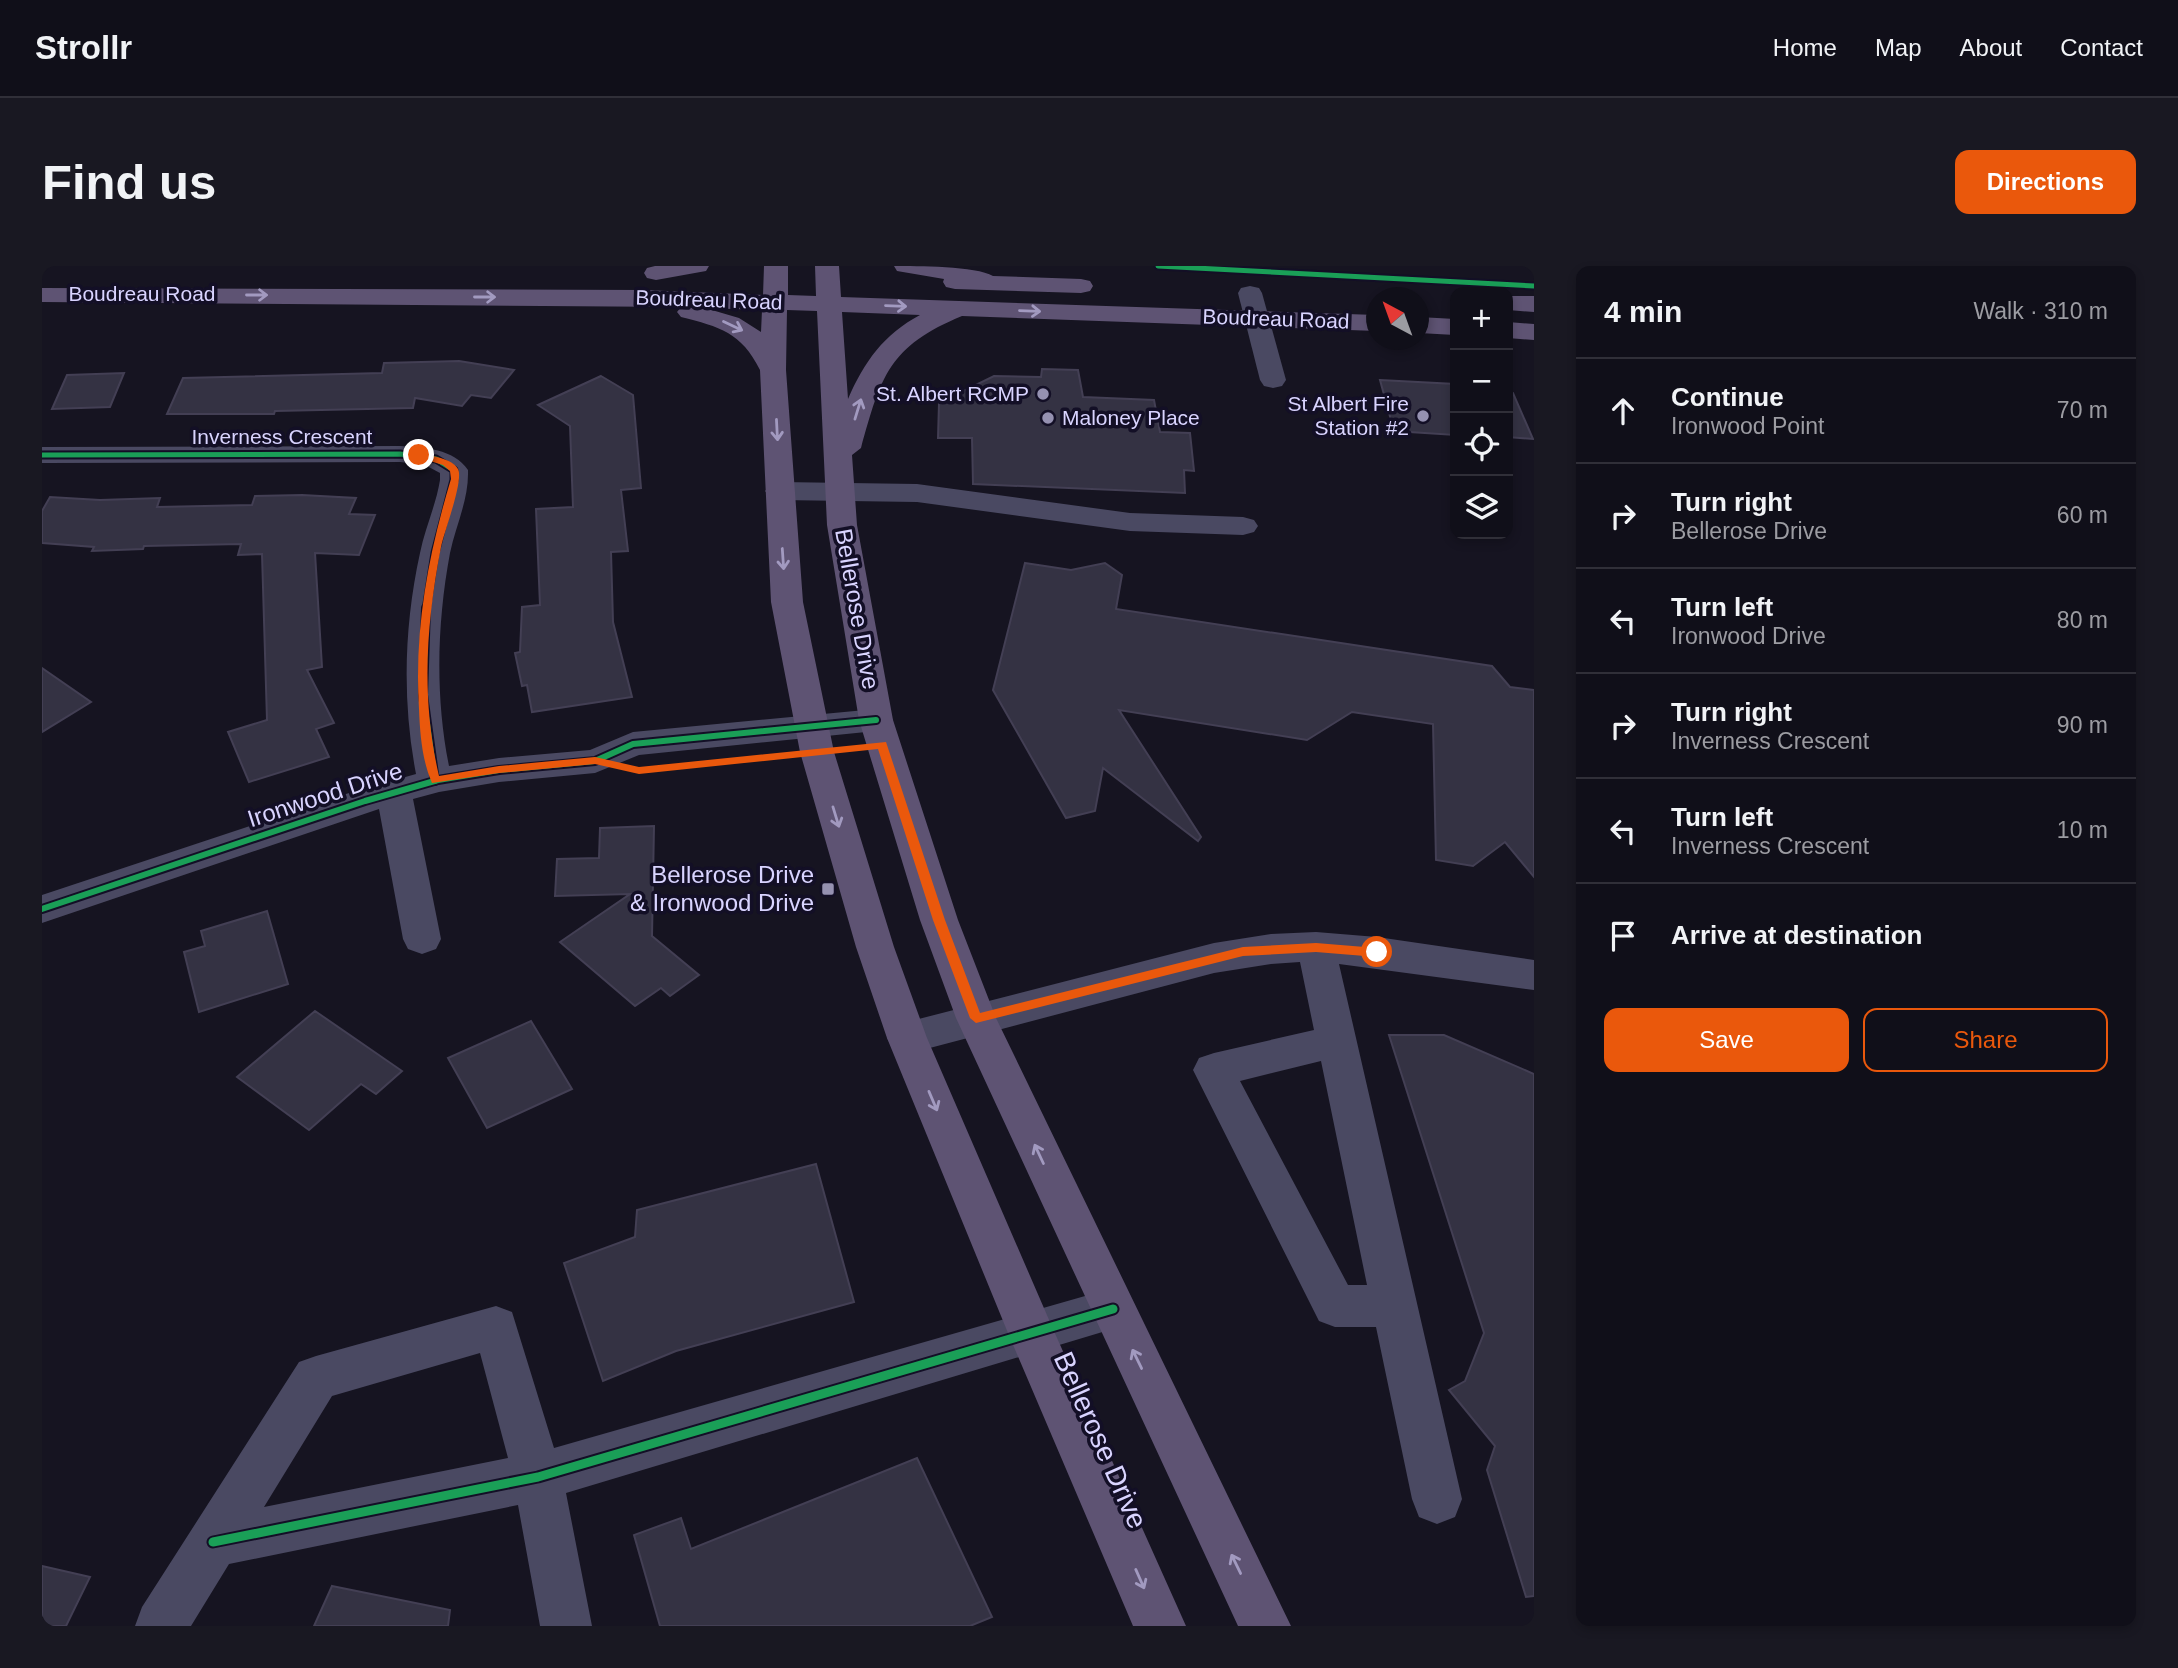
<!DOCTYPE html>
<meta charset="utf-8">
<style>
:root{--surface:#100f19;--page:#191822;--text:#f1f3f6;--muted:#9c9ca2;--line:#302f38;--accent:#ea580c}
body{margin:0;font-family:Arial,sans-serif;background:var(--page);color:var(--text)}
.controls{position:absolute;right:21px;top:21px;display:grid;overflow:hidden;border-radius:14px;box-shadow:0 4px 10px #0003}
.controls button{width:63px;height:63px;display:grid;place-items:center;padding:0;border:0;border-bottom:2px solid var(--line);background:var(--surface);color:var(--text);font:35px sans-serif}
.compass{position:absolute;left:1324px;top:21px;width:63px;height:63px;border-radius:50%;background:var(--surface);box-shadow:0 4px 10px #0003;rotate:319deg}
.stop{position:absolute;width:21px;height:21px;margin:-16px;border:5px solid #ea580c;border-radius:50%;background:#fff}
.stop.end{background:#ea580c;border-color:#fff;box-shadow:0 2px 7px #0008}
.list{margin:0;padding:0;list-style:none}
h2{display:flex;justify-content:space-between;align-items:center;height:91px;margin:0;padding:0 28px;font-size:30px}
h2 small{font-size:23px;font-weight:400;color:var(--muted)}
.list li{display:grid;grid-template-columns:46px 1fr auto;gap:21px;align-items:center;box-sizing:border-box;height:105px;padding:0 28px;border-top:2px solid var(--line)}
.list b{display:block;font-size:26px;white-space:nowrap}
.list p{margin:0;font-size:23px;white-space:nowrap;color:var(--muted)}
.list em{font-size:23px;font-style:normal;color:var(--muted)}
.actions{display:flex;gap:14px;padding:21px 28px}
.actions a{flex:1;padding:16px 0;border:2px solid var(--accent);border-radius:14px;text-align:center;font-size:24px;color:var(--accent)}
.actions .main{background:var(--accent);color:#fff}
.icon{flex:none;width:38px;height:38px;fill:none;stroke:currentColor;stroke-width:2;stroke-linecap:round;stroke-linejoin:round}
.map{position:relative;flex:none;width:1492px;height:1360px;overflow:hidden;border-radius:14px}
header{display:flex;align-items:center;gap:42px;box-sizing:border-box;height:98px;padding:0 35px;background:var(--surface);border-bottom:2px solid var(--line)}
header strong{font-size:33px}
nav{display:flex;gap:38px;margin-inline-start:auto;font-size:24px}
.intro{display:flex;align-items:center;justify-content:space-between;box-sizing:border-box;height:168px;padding:0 42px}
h1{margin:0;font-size:49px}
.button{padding:18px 32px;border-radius:14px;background:var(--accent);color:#fff;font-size:24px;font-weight:700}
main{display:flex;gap:42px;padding:0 42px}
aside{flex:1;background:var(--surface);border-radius:14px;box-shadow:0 4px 10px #0003}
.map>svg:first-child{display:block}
</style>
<header>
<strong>Strollr</strong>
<nav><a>Home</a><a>Map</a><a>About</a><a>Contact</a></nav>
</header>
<div class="intro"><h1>Find us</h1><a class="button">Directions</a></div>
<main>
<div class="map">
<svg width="1492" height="1360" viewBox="0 0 1492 1360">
<rect width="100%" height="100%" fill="#161421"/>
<!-- building -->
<g fill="#343243" stroke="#433f54" stroke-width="2">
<path d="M417,95L472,104L449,132L429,129L420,140L373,132L371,142L233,145L232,148H125L141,112L340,107L342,97Z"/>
<path d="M1000,103L1036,104L1041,131L1112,134L1118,166L1148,167L1152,205L1142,204L1143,227L931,218L930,172H896L897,137L952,110L999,111Z"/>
<path d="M82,107L68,141L10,143L25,109Z"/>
<path d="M559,110L591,129L599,222L579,224L586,285L569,286L571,356L590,431L490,446L485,419L480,420L473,387L478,386L480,341L498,339L494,243L531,241L528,160L496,139Z"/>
<path d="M1338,114L1413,118V169L1352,165Z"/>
<path d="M1466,125L1471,127L1491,173L1466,171Z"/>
<path d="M260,229L314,232L307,248L333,249L317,289L273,287L280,401L265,404L292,457L274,463L287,491L207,516L186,466L225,454L220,288L196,289L199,278L102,280L101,283L50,285L52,281L0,277V245L8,231L58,234L118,232L115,241L210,239L213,230Z"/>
<path d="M983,297L1029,304L1063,297L1080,309L1074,343L1450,400L1468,421L1492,424V611L1463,576L1431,600L1394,594L1391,458L1310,446L1265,474L1077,444L1159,571L1156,575L1061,502L1053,545L1024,552L951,424Z"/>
<path d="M0,402L49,436L0,466Z"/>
<path d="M612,560L610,670L657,709L628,730L619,722L593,740L518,676L588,628L513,630L515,593L557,592L558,562Z"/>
<path d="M225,645L246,718L157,746L142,686L163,680L159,665Z"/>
<path d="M273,745L360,805L334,828L319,818L267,864L195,811Z"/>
<path d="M489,755L530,823L445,862L406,792Z"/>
<path d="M1347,769H1402L1492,808V1330L1484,1331L1445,1204L1453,1180L1407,1124L1423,1115L1442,1067Z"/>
<path d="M774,898L812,1036L634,1085L561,1115L522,997L593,971L595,944Z"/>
<path d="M875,1192L950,1351L928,1360H618L592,1269L639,1252L649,1283Z"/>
<path d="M0,1300L48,1311L24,1360H0Z"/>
<path d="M290,1320L408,1344L406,1360H272Z"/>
</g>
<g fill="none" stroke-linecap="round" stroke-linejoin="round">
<!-- minor -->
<g fill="#4a4962" fill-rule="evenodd">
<path d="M1208,20L1217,22L1220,27L1244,114L1240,120L1231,122L1222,120L1218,114L1196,27L1199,22Z"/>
<path d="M358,180C382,181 412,183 426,204C427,233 414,259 408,287C395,357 393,430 407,500L457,492L548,484L591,466L834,443L846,446L851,454L846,462L834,465L597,489L553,507L457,516L397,526L371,533L399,673L394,683L380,688L366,683L361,673L337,543L0,657V629L310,526L374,508C360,435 362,360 378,287C383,262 394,239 398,214V207L383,199L358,196L0,197V181Z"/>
<path d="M738,216L875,218L1088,247L1201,251L1212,254L1216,260L1212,266L1201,269L1088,265L875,236L738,234L728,231L723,225L728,219Z"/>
<path d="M1274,666L1335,671L1492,694V724L1297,698L1420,1233L1413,1251L1395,1258L1377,1251L1370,1233L1334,1061H1293L1277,1055L1151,804L1157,792L1172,787L1272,764L1258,696L1229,698L1172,707L865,788L851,783L845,772L851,761L865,756L1172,677L1229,668ZM1279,795L1325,1019H1306L1198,815Z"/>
<path d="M1071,1022L1087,1028L1094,1043L1087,1058L524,1227L550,1360H498L476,1239L187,1298L149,1360H93L100,1341L257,1096L274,1090L454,1040L470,1046L512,1182ZM438,1087L466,1192L222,1241L290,1130Z"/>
</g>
<!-- major -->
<g fill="#5e5373" fill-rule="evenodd">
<path d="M613,0H667L664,5L614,14L605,12L602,7L605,2Z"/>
<path d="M722,0H746V29L774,30L773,0H797L799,31L1335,49V65L920,50C847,80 839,110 819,182L810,189L815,259L851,454L916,654L954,752L1249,1360H1196L914,752L878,654L817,454L785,259L775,45L745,44L744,104L761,336L792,486L852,681L885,772L1011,1063L1144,1360H1091L966,1067L845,772L814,681L758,486L729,336L718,104C699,66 678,61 639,51L635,46L639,41L0,36V22L602,24L721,29ZM663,42L720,44L719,66L697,52ZM800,46L878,49C842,68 822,96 806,133Z"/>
<path d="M852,0C875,0 934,0 951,10L1039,13L1048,15L1051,20L1048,25L1039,27L913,23L904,21L901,16L902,13L855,5Z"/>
<path d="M1466,30H1492V46L1466,44Z"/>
<path d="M1377,51L1413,53V69L1377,67Z"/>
<path d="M1466,56L1492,58V74L1466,72Z"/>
</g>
<defs>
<g id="cycleway-far2">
<path d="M1116,0L1492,20"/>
<path d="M0,189L358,188L394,193L412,204V214L393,287L384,344"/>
</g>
<g id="cycleway-far1">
<path d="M384,342L381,429L393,515"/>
<path d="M0,643L323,535L396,514L457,504L553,495L591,478L834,454"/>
</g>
<path id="cycleway" d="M171,1276L496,1211L1071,1043"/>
</defs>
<!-- cycleway-far2 casing -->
<use href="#cycleway-far2" stroke="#130f26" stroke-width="9"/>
<!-- cycleway-far1 casing -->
<use href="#cycleway-far1" stroke="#130f26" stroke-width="10"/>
<!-- cycleway casing -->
<use href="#cycleway" stroke="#130f26" stroke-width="13"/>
<!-- cycleway-far2 -->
<use href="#cycleway-far2" stroke="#1a9f57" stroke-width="5"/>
<!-- cycleway-far1 -->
<use href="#cycleway-far1" stroke="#1a9f57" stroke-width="6"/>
<!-- cycleway -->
<use href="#cycleway" stroke="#1a9f57" stroke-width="9"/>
</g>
<!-- one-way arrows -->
<defs><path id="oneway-shaft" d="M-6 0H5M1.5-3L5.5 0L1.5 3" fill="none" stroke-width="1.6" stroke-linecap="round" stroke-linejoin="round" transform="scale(1.75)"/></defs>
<g stroke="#a29ac0">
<use href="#oneway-shaft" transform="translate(215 29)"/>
<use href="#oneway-shaft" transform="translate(443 31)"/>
<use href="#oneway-shaft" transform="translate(854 40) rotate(2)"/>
<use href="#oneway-shaft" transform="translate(988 45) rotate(2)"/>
<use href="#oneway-shaft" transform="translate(691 60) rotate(25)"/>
<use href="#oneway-shaft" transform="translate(816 143) rotate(-73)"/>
<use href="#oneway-shaft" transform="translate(735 164) rotate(87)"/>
<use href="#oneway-shaft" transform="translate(741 293) rotate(86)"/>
<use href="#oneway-shaft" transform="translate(794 551) rotate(73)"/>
<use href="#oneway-shaft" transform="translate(891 835) rotate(67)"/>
<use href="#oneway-shaft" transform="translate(997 888) rotate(-115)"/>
<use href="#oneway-shaft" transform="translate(1095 1093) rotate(-116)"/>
<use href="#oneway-shaft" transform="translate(1194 1298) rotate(-116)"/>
<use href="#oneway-shaft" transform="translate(1098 1313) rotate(66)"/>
</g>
<!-- route -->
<path fill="#ea580c" d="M377,187C389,190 410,192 416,203C422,214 402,266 399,281C384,359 379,433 397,510L457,500L553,491L597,501L844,476L903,654L938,747L1201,681L1274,677L1335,682L1341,686L1335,691L1274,686L1201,690L934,757L928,752L891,654L836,483L597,508L553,498L457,507L390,517C380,494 378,468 377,443C372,364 386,289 409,213L408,205L401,199L375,191Z"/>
<!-- markers -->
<g fill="#9591b1" stroke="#130f26" stroke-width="2.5">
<circle cx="1001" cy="128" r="7"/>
<circle cx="1381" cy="150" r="7"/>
<circle cx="1006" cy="152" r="7"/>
<rect x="779" y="616" width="14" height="14" rx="3.5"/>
</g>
<g text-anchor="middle" stroke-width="7" stroke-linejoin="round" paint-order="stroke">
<!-- far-street labels -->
<g font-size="21" fill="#d9d4ff" stroke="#130f26">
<text x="100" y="35">Boudreau Road</text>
<text transform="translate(667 34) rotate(2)" y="7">Boudreau Road</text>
<text transform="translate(1234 53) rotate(2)" y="7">Boudreau Road</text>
<text x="240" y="178">Inverness Crescent</text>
</g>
<!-- far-poi labels -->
<g font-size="21" fill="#d9d4ff" stroke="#130f26" text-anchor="end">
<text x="987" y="135">St. Albert RCMP</text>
<text x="1367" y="145">St Albert Fire<tspan x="1367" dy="24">Station #2</tspan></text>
<text x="1020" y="159" text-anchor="start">Maloney Place</text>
</g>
<!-- street labels -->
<g font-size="24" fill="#d9d4ff" stroke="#130f26">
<text transform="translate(815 343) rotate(80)" y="8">Bellerose Drive</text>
<text transform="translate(283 529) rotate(-18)" y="8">Ironwood Drive</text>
</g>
<!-- poi labels -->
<g font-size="24" fill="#d9d4ff" stroke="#130f26" text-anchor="end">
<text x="772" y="617">Bellerose Drive<tspan x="772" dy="28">&amp; Ironwood Drive</tspan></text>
</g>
<!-- near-street labels -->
<g font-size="28" fill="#d9d4ff" stroke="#130f26">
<text transform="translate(1059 1174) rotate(66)" y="10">Bellerose Drive</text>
</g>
</g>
</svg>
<div class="controls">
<button>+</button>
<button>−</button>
<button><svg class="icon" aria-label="locate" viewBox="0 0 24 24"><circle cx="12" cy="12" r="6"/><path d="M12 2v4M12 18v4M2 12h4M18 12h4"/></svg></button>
<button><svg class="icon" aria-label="layers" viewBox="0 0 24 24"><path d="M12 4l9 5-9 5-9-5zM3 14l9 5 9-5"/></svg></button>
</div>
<svg class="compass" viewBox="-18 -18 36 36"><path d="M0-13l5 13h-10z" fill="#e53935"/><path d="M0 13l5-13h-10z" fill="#9c9ca2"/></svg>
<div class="stop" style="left:1335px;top:686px"></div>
<div class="stop end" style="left:377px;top:189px"></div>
</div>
<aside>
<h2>4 min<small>Walk · 310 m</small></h2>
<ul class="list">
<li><svg class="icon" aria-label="ahead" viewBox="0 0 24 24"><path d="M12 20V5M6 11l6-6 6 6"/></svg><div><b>Continue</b><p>Ironwood Point</p></div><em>70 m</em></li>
<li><svg class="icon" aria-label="right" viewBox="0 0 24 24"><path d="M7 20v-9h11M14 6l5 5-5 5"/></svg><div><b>Turn right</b><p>Bellerose Drive</p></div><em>60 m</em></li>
<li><svg class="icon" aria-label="left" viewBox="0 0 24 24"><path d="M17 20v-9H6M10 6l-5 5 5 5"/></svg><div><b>Turn left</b><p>Ironwood Drive</p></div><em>80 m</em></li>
<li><svg class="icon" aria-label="right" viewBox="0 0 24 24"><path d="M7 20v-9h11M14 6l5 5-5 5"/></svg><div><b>Turn right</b><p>Inverness Crescent</p></div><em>90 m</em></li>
<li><svg class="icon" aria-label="left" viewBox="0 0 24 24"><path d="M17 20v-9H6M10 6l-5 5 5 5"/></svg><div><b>Turn left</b><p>Inverness Crescent</p></div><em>10 m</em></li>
<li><svg class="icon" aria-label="arrive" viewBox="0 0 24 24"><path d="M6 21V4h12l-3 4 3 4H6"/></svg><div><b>Arrive at destination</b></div></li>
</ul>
<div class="actions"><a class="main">Save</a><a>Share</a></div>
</aside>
</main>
